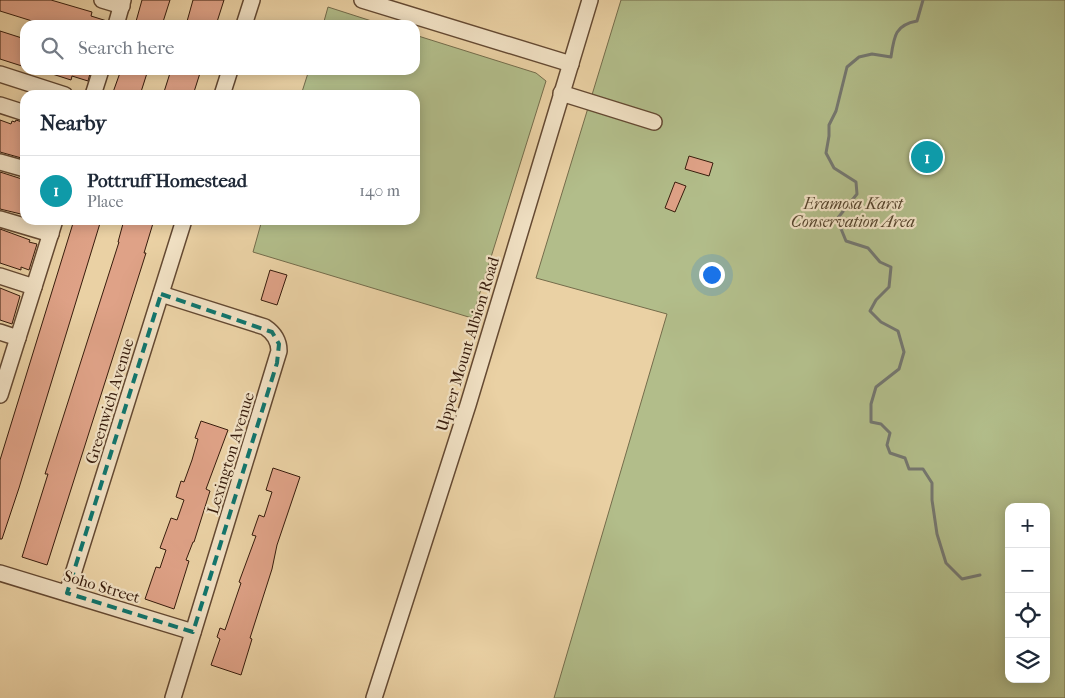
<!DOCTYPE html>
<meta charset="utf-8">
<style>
:root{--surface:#fff;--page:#f2f2f3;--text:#1f2937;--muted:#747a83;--line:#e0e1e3;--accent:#2563eb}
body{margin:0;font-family:"IM FELL French Canon",serif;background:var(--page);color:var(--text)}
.controls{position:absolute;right:15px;bottom:15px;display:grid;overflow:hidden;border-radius:10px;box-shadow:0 2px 12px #0003}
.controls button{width:45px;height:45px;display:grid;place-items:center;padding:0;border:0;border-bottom:1px solid var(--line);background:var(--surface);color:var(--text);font:25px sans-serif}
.you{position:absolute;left:711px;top:274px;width:18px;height:18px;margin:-12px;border:4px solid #fff;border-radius:50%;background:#1a73e8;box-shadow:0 0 0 8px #1a73e833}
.badge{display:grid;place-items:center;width:32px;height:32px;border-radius:50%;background:var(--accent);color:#fff;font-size:16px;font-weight:700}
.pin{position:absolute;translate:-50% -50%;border:2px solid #fff;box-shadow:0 1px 5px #0006}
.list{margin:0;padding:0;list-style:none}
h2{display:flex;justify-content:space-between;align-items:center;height:65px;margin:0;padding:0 20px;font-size:21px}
h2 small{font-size:16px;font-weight:400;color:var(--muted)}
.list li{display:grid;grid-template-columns:32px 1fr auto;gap:15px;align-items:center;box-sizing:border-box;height:70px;padding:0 20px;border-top:1px solid var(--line)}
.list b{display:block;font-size:19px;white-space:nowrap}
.list p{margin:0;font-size:16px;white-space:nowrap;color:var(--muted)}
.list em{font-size:16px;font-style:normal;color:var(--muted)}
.icon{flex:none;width:28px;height:28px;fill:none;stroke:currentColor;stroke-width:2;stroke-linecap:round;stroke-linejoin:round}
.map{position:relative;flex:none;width:1065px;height:698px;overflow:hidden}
.search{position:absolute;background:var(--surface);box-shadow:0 2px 12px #0003;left:20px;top:20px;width:400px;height:55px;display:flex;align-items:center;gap:12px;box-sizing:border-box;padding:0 18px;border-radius:15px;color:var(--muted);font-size:19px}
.panel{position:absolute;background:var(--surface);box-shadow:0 2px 12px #0003;left:20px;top:90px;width:400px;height:135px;border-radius:15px}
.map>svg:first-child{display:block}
</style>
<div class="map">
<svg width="1065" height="698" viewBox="0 0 1065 698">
<rect width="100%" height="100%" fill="#ead1a4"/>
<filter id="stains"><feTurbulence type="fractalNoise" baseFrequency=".004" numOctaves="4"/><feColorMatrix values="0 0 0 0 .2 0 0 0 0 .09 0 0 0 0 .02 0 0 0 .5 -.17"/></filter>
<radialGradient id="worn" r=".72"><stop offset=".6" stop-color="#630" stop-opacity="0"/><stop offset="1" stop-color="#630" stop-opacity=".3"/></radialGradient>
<!-- green -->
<g fill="#b2bd8a" stroke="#746c4b" fill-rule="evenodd">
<path d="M621,0H1065V698H554L667,314L536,278ZM1009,507H1046V679H1009Z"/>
<path d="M328,7L384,25H323Z"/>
<path d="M415,35L536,73L546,81L472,318L253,252L262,220H415V95H301L309,70H415Z"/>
</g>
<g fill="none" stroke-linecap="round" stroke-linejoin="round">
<!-- stream -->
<path stroke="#747770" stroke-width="3" d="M923,0L917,21C895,25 894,36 891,57L872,54L859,57L847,67L836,111L829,125V136L826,153L834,168L856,182L857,194L837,219L846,241L868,248L880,262L891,267L889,287L876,300L870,311L881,322L898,331L904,352L899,369L876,387L871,404V422L881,424L890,433L887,445L890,453L905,458L909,469H923L932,483V500L937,534L946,563L962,579L980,575"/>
</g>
<!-- building -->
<g fill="#dfa287" stroke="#371c0c">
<path d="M0,0H51L92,12L91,16L107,21V25H45L0,11Z"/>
<path d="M142,0H170L162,25H135Z"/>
<path d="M193,0H224L216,25H186Z"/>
<path d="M0,31L25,39V67L0,59Z"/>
<path d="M46,70H91L88,81L72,76L71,80L46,72Z"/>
<path d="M121,70H148L140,95H112Z"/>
<path d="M171,70H201L193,95H163Z"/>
<path d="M0,120L11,124L12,121L15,122L16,120L25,123V159L0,152Z"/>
<path d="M689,156L713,163L709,176L685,169Z"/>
<path d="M0,172L25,180V215L0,209Z"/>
<path d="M675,182L686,186L675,212L665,208Z"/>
<path d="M74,220H101L19,488L2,539H0V460Z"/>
<path d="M124,220H154L144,253H146L47,565L22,557L48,474H45L119,242H118Z"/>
<path d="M0,229L30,240L29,242L37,244L29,270L21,267V270L0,263Z"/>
<path d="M270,270L287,275L277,305L261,300Z"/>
<path d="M0,288L20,296L12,324L0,320Z"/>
<path d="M201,421L228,430L206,489L210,491L194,542H193L186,560L189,561L174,609L145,599L156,567L160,568L166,550L160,548L171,518L177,520L184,500L176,497L181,481L184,482L192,460L198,439L195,438Z"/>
<path d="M273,468L300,477L277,545L272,569L250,638L252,639L241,675L211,665L220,639L217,637L220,628L225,630L241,583L239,582L256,536L252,535L259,515L264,517L272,492L266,490Z"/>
</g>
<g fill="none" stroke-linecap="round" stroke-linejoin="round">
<defs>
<g id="minor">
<path d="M102,0L122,6"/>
<path d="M362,0L571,64"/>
<path d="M116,25L123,0"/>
<path d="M244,25L252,0"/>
<path d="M0,74L65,95"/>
<path d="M561,93L654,122"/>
<path d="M93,95L101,70"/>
<path d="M222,95L230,70"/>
<path d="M0,105L25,113"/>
<path d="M0,162L25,169"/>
<path d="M0,219L51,234"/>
<path d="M0,276L34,287"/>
<path d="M161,294L265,327C274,333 279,340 279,351L173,698"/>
<path d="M0,332L18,338"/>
<path d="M0,395L55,220"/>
<path d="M0,573L193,632"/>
<path d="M67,593L184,220"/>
<path d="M374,698L468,405L590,0"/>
</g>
</defs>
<!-- minor casing -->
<use href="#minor" stroke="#644932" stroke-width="18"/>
<!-- minor -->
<use href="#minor" stroke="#f1e1c4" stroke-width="15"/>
</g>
<!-- marked area -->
<path fill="none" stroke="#0f766e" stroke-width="4" stroke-dasharray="10 6" stroke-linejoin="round" d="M161,294L272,332L279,344L277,363L193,632L67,593Z"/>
<g text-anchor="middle" stroke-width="4.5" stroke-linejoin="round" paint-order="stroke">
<!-- park labels -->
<g font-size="16" font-style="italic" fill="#56442c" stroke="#f1e1c4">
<text x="853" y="209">Eramosa Karst<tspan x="853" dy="18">Conservation Area</tspan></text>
</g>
<!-- street labels -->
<g font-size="16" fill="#371c0c" stroke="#f1e1c4">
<text transform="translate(467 344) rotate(-73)" y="6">Upper Mount Albion Road</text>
<text transform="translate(109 401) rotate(-73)" y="6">Greenwich Avenue</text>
<text transform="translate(230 453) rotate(-73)" y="6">Lexington Avenue</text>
<text transform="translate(102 586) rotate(17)" y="6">Soho Street</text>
</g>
</g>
<rect width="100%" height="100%" filter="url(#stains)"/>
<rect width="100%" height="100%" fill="url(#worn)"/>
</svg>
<div class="controls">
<button>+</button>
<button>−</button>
<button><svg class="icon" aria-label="locate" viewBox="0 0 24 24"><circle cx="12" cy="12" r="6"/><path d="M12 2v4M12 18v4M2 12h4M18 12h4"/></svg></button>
<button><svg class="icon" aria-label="layers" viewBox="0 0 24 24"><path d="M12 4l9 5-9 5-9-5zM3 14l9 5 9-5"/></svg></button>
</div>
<div class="you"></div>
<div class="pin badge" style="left:927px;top:157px;background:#0f9aa8">1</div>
<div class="search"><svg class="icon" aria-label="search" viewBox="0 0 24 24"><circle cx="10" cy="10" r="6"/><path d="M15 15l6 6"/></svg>Search here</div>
<section class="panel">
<h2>Nearby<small></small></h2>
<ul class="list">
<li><span class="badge" style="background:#0f9aa8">1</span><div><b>Pottruff Homestead</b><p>Place</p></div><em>140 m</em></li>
</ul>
</section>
</div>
